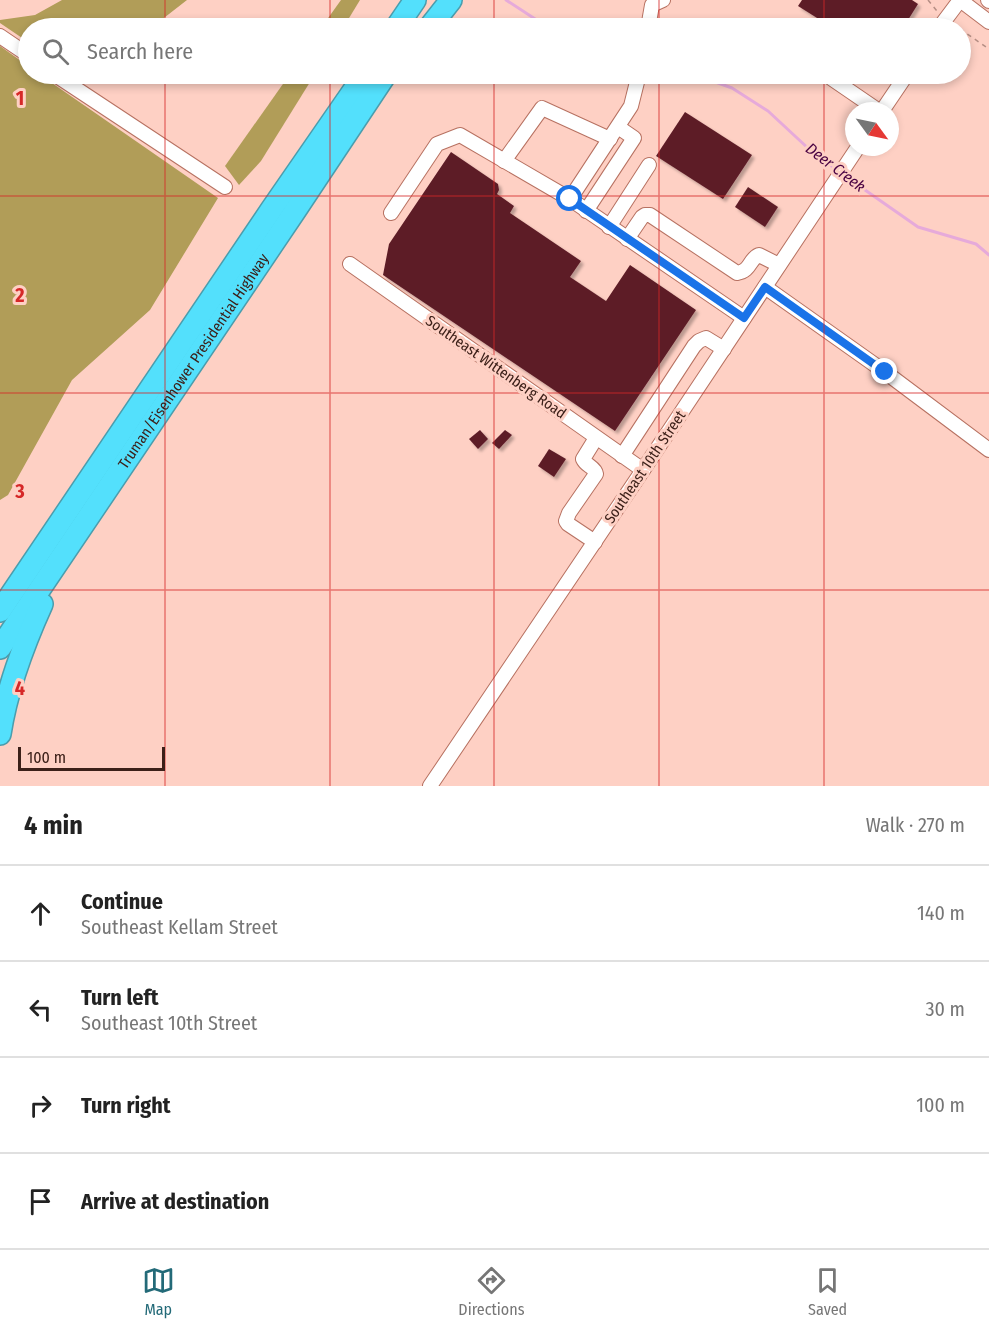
<!DOCTYPE html>
<meta charset="utf-8">
<style>
:root{--surface:#fff;--page:#f6f6f6;--text:#222;--muted:#767676;--line:#e0e0e0;--accent:#236a78}
body{margin:0;font-family:"Fira Sans Condensed",sans-serif;background:var(--page);color:var(--text)}
.compass{position:absolute;left:845px;top:102px;width:54px;height:54px;border-radius:50%;background:var(--surface);box-shadow:0 3px 9px #0003;rotate:123deg}
.scale{position:absolute;left:18px;bottom:15px;width:147px;box-sizing:border-box;padding-left:6px;border:3px solid #3c2019;border-top:0;font-size:16px;line-height:21px;white-space:nowrap;color:#3c2019;-webkit-text-stroke:4px #fed0c4;paint-order:stroke}
.stop{position:absolute;width:18px;height:18px;margin:-14px;border:4px solid #1a73e8;border-radius:50%;background:#fff}
.stop.end{background:#1a73e8;border-color:#fff;box-shadow:0 2px 6px #0008}
.list{margin:0;padding:0;list-style:none}
h2{display:flex;justify-content:space-between;align-items:center;height:78px;margin:0;padding:0 24px;font-size:26px}
h2 small{font-size:20px;font-weight:400;color:var(--muted)}
.list li{display:grid;grid-template-columns:39px 1fr auto;gap:18px;align-items:center;box-sizing:border-box;height:96px;padding:0 24px;border-top:2px solid var(--line)}
.list b{display:block;font-size:22px;white-space:nowrap}
.list p{margin:0;font-size:20px;white-space:nowrap;color:var(--muted)}
.list em{font-size:20px;font-style:normal;color:var(--muted)}
.icon{flex:none;width:33px;height:33px;fill:none;stroke:currentColor;stroke-width:2;stroke-linecap:round;stroke-linejoin:round}
.map{position:relative;flex:none;width:989px;height:786px;overflow:hidden}
.search{position:absolute;background:var(--surface);box-shadow:0 3px 9px #0003;left:18px;right:18px;top:18px;height:66px;display:flex;align-items:center;gap:15px;box-sizing:border-box;padding:0 21px;border-radius:33px;color:var(--muted);font-size:22px}
.sheet{height:462px;background:var(--surface)}
nav{display:flex;justify-content:space-around;align-items:center;box-sizing:border-box;height:84px;border-top:2px solid var(--line);background:var(--surface);font-size:16px;color:var(--muted)}
nav a{display:grid;justify-items:center;gap:3px}
nav .on{color:var(--accent)}
.map>svg:first-child{display:block}
</style>
<div class="map">
<svg width="989" height="786" viewBox="0 0 989 786">
<defs>
<filter id="shadow"><feDropShadow dx="3" dy="3" stdDeviation="1.5" flood-color="#0004"/></filter>
</defs>
<rect width="100%" height="100%" fill="#fed0c4"/>
<!-- forest -->
<g fill="#b19d58">
<path d="M62,0H187L151,28H28V42L0,23V20L35,15Z"/>
<path d="M341,0H360L343,28H321Z"/>
<path d="M0,46L28,66V74H39L218,198L150,310L72,380L8,495L0,500Z"/>
<path d="M290,74H315L261,161L239,185L225,166Z"/>
</g>
<g fill="none" stroke-linecap="round" stroke-linejoin="round">
<!-- stream -->
<g stroke="#e6aada" stroke-width="3">
<path d="M506,0L549,28"/>
<path d="M687,74L696,75L732,88L768,111L810,150L837,170"/>
<path d="M845,176L918,227L976,244L989,255"/>
</g>
</g>
<!-- building -->
<g fill="#5d1d28" filter="url(#shadow)">
<path d="M802,0H912L918,4L903,28H833L798,6Z"/>
<path d="M685,112L752,155L723,199L656,156Z"/>
<path d="M451,152L498,184L499,190L497,194L514,206L510,213L581,261L570,277L606,301L630,265L696,310L615,431L383,275L389,244Z"/>
<path d="M748,187L778,207L765,227L735,207Z"/>
<path d="M480,430L488,439L478,449L469,439Z"/>
<path d="M505,430L512,435L499,449L492,443Z"/>
<path d="M549,449L566,459L554,477L538,466Z"/>
</g>
<g fill="none" stroke-linecap="round" stroke-linejoin="round">
<defs>
<g id="minor">
<path d="M960,0L989,22"/>
<path d="M988,0L989,1"/>
<path d="M648,28L652,5L663,0"/>
<path d="M939,28L960,0"/>
<path d="M0,36L28,55"/>
<path d="M54,74L225,187"/>
<path d="M825,74L879,111"/>
<path d="M882,111L907,74"/>
<path d="M504,161L542,108L610,139"/>
<path d="M570,199L631,106L639,74"/>
<path d="M586,211L634,138L618,127"/>
<path d="M391,213L437,144L460,135L570,199L744,318"/>
<path d="M609,227L649,165"/>
<path d="M627,239L642,217L645,215H650L737,273C751,271 749,259 759,255L779,265"/>
<path d="M350,264L643,470"/>
<path d="M765,287L885,372L989,450"/>
<path d="M622,456L694,346L699,341L706,338L724,349"/>
<path d="M595,542L568,524L566,521L569,513L596,474C595,467 586,466 583,459L596,438"/>
<path d="M430,786L643,470L858,147"/>
</g>
<g id="highway">
<path d="M396,28L415,0"/>
<path d="M429,28L451,0"/>
<path d="M0,611L271,210L365,74"/>
<path id="s1" d="M0,648L295,211L386,74"/>
<path d="M0,734C7,688 23,646 42,604"/>
</g>
</defs>
<!-- minor casing -->
<use href="#minor" stroke="#b77161" stroke-width="16"/>
<!-- highway casing -->
<use href="#highway" stroke="#4b9dad" stroke-width="24"/>
<!-- path -->
<g stroke="#b58e84" stroke-width="1.5" stroke-dasharray="4.5 4.5" stroke-linecap="butt">
<path d="M928,0L937,11"/>
<path d="M955,25L959,28"/>
<path d="M960,29L989,49"/>
</g>
<!-- minor -->
<use href="#minor" stroke="#fff" stroke-width="14"/>
<!-- highway -->
<use href="#highway" stroke="#53e0fc" stroke-width="21"/>
</g>
<g fill="none" stroke-linecap="round" stroke-linejoin="round">
<!-- route -->
<path stroke="#1a73e8" stroke-width="8" d="M570,199L744,318L765,287L885,372"/>
</g>
<!-- grid -->
<path fill="none" stroke="#d62828" stroke-width="1.5" stroke-opacity="0.55" d="M165,0V28M330,0V28M494,0V28M659,0V28M824,0V28M165,74V786M330,74V786M494,74V786M659,74V786M824,74V786M0,196H989M0,393H989M0,590H989"/>
<g text-anchor="middle" stroke-width="6" stroke-linejoin="round" paint-order="stroke">
<!-- street labels -->
<g font-size="15" fill="#3c2019" stroke="#fed0c4">
<text dy="5" stroke="none"><textPath href="#s1" startOffset="346">Truman/Eisenhower Presidential Highway</textPath></text>
<text transform="translate(496 367) rotate(35)" y="5">Southeast Wittenberg Road</text>
<text transform="translate(645 467) rotate(-56)" y="5">Southeast 10th Street</text>
</g>
<!-- water labels -->
<g font-size="16" font-style="italic" fill="#490242" stroke="#fed0c4">
<text transform="translate(836 167) rotate(37)" y="6">Deer Creek</text>
</g>
</g>
<g font-size="20" text-anchor="middle" font-weight="bold" fill="#d62828" stroke="#fed0c4" stroke-width="6" stroke-linejoin="round" paint-order="stroke">
<text x="20" y="105">1</text>
<text x="20" y="302">2</text>
<text x="20" y="498">3</text>
<text x="20" y="695">4</text>
</g>
</svg>
<svg class="compass" viewBox="-18 -18 36 36"><path d="M0-13l5 13h-10z" fill="#e53935"/><path d="M0 13l5-13h-10z" fill="#767676"/></svg>
<div class="scale">100 m</div>
<div class="stop" style="left:570px;top:199px"></div>
<div class="stop end" style="left:885px;top:372px"></div>
<div class="search"><svg class="icon" aria-label="search" viewBox="0 0 24 24"><circle cx="10" cy="10" r="6"/><path d="M15 15l6 6"/></svg>Search here</div>
</div>
<section class="sheet">
<h2>4 min<small>Walk · 270 m</small></h2>
<ul class="list">
<li><svg class="icon" aria-label="ahead" viewBox="0 0 24 24"><path d="M12 20V5M6 11l6-6 6 6"/></svg><div><b>Continue</b><p>Southeast Kellam Street</p></div><em>140 m</em></li>
<li><svg class="icon" aria-label="left" viewBox="0 0 24 24"><path d="M17 20v-9H6M10 6l-5 5 5 5"/></svg><div><b>Turn left</b><p>Southeast 10th Street</p></div><em>30 m</em></li>
<li><svg class="icon" aria-label="right" viewBox="0 0 24 24"><path d="M7 20v-9h11M14 6l5 5-5 5"/></svg><div><b>Turn right</b></div><em>100 m</em></li>
<li><svg class="icon" aria-label="arrive" viewBox="0 0 24 24"><path d="M6 21V4h12l-3 4 3 4H6"/></svg><div><b>Arrive at destination</b></div></li>
</ul>
</section>
<nav>
<a class="on"><svg class="icon" aria-label="map" viewBox="0 0 24 24"><path d="M3 6l6-2 6 2 6-2v14l-6 2-6-2-6 2zM9 4v14M15 6v14"/></svg>Map</a>
<a><svg class="icon" aria-label="directions" viewBox="0 0 24 24"><path d="M12 3l9 9-9 9-9-9zM9 14v-3h6M13 9l2 2-2 2"/></svg>Directions</a>
<a><svg class="icon" aria-label="saved" viewBox="0 0 24 24"><path d="M7 4h10v16l-5-4-5 4z"/></svg>Saved</a>
</nav>
